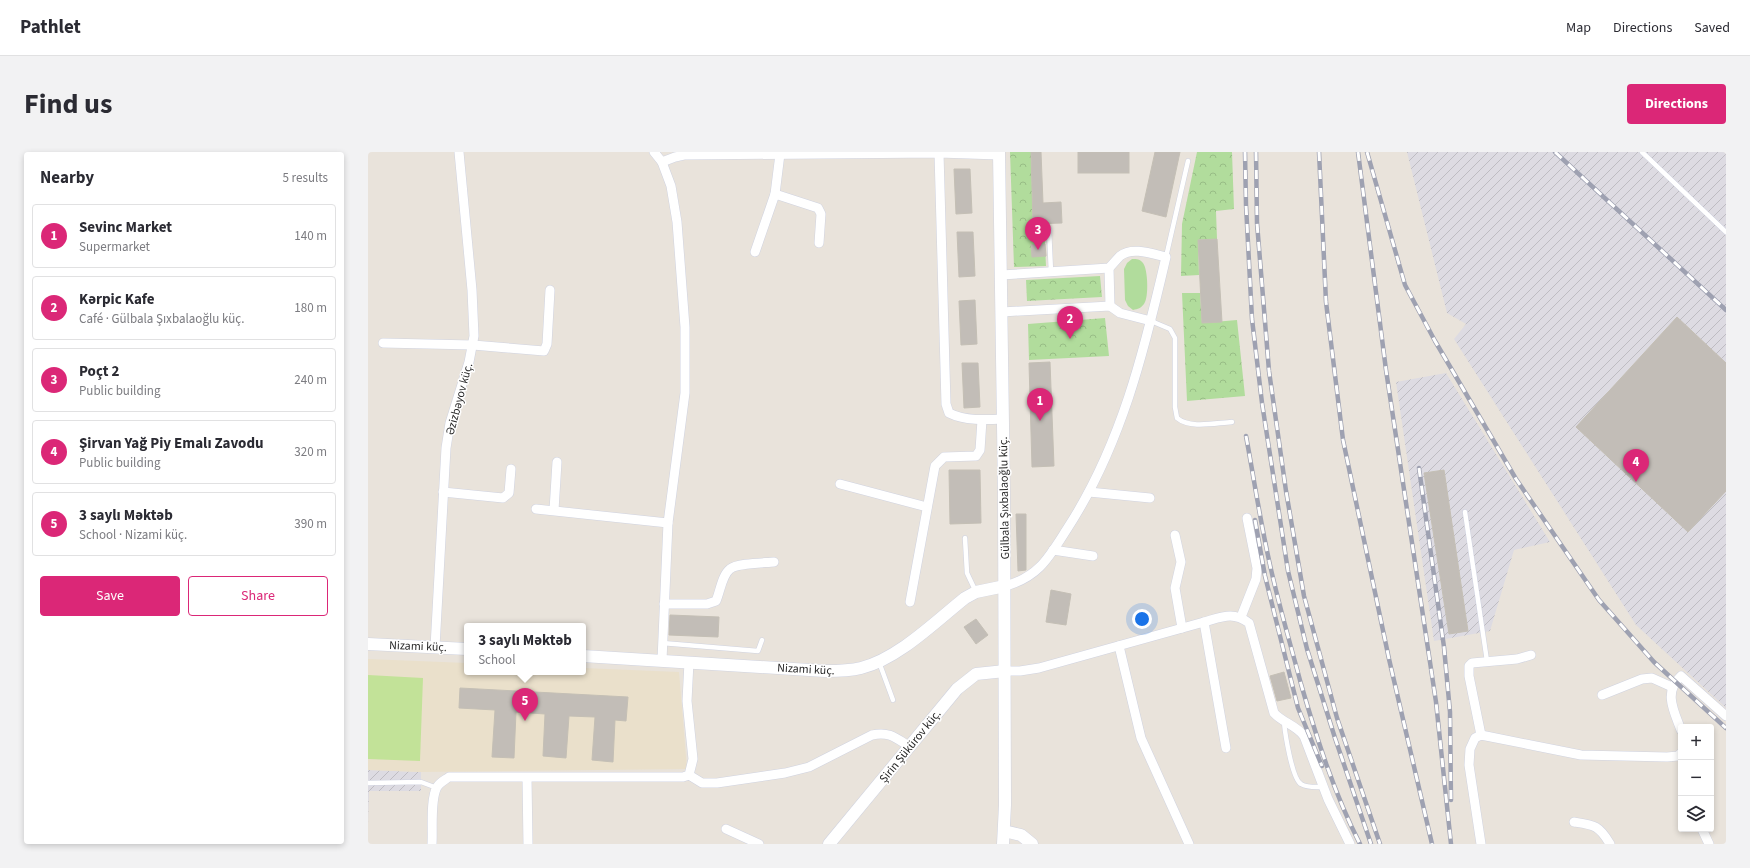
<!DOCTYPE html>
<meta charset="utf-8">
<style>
:root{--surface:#fff;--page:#f2f2f3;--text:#2b2b33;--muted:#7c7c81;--line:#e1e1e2;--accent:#db2777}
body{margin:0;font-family:"Source Sans 3",sans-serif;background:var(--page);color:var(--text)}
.controls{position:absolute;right:12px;bottom:12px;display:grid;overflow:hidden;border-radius:4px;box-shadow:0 2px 6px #0003}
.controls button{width:36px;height:36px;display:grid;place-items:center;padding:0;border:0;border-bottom:1px solid var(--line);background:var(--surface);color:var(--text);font:20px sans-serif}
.you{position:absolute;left:774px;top:467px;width:14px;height:14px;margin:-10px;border:3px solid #fff;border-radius:50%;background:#1a73e8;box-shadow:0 0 0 6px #1a73e833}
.badge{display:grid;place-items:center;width:26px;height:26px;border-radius:50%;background:var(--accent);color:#fff;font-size:13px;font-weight:700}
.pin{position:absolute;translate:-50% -33px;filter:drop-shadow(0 1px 2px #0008)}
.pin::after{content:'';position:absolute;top:21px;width:14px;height:12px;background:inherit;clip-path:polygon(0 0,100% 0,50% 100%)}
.popup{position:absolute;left:96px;top:471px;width:122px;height:52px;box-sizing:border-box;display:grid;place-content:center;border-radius:4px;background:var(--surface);filter:drop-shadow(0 1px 3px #0005);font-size:13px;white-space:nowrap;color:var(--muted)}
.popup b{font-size:15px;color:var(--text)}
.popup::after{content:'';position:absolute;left:50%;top:100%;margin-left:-8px;border:8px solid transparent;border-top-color:var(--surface)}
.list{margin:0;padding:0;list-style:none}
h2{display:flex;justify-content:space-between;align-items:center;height:52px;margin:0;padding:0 16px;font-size:17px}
h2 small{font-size:13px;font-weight:400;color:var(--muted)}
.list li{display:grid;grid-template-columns:26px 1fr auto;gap:12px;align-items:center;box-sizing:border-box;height:64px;margin:0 8px 8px;padding:0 8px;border:1px solid var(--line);border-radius:4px}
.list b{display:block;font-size:15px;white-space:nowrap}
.list p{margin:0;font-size:13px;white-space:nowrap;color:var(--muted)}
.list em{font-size:13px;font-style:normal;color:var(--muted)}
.actions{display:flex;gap:8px;padding:12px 16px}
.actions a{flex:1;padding:9px 0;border:1px solid var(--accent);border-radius:4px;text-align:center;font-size:14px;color:var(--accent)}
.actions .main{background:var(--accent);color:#fff}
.icon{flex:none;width:22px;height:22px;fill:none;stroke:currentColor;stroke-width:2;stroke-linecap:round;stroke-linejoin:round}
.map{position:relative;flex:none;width:1358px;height:692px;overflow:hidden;border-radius:4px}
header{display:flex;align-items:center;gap:24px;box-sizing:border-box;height:56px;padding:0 20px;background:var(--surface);border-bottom:1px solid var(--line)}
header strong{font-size:19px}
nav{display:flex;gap:22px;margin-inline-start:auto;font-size:14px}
.intro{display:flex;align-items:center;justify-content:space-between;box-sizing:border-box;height:96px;padding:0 24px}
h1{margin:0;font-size:28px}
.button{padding:10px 18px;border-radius:4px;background:var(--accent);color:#fff;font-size:14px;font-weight:700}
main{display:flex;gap:24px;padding:0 24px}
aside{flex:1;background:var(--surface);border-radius:4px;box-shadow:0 2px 6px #0003}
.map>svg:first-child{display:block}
</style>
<header>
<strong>Pathlet</strong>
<nav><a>Map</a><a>Directions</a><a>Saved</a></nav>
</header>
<div class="intro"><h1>Find us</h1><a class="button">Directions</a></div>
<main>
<aside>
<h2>Nearby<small>5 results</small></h2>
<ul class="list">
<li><span class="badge">1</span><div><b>Sevinc Market</b><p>Supermarket</p></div><em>140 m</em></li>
<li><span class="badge">2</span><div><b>Kərpic Kafe</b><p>Café · Gülbala Şıxbalaoğlu küç.</p></div><em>180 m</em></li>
<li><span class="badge">3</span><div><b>Poçt 2</b><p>Public building</p></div><em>240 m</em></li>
<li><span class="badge">4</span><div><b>Şirvan Yağ Piy Emalı Zavodu</b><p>Public building</p></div><em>320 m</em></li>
<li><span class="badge">5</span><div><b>3 saylı Məktəb</b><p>School · Nizami küç.</p></div><em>390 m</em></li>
</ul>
<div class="actions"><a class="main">Save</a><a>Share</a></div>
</aside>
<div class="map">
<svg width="1358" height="692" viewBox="0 0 1358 692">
<defs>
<pattern id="industrial-furrows" width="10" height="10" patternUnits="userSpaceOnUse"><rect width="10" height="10" fill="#dddbe2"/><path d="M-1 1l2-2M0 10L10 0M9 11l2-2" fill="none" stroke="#bebcc2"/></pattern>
<pattern id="forest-crowns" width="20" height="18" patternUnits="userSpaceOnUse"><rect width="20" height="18" fill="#b1dc9c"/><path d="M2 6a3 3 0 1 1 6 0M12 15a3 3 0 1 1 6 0" fill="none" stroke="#98bd86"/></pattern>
</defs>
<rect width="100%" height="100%" fill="#e9e3db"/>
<!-- industrial -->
<g fill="url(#industrial-furrows)">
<path d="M1039,0H1358V556L1268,473L1086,187L1098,172L1079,161Z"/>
<path d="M1078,221L1182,390L1146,398L1122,479L1066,489L1028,230Z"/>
<path d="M0,618L53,620V639H1L0,673Z"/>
</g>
<!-- education -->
<path fill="#eae0cb" d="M0,507L99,511V520H215V516L311,520L319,617L53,620L0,618Z"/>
<!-- grass -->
<path fill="#b1dc9c" d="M764,107C769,107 772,107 775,111C780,117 781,146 776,152C773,156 770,157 765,158L760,154L757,148L756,117L759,111Z"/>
<!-- forest -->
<g fill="url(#forest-crowns)">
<path d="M642,0H663L665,72H676L678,114L646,115Z"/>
<path d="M829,0H864L866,57L848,59L849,87L830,88L831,123L813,124L814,72Z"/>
<path d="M732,124L734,145L659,149L658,128Z"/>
<path d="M814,141H832L834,171L869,168L877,244L819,249Z"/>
<path d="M737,166L741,204L661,208L660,172Z"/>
</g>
<!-- pitch -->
<path fill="#c2e298" d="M0,523L55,526L52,609L0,607Z"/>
<!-- building -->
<g fill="#c2bdb7" stroke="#c4bfb5">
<path d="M663,0H673L675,51L693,50L694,71L665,72Z"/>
<rect x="710" y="0" width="51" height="21"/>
<path d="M787,0H812L798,65L774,59Z"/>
<path d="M586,17H602L604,61L588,62Z"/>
<path d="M589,80H605L607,124L591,125Z"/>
<path d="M849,87L854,170L834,171L830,88Z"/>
<path d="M677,92L678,104L664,105L663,93Z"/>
<path d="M607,148L609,192L593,193L591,149Z"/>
<path d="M1309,165L1358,211V339L1320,380L1208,275Z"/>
<path d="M682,210L686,314L664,315L661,211Z"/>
<path d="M594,211H610L612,255L596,256Z"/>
<path d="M581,318H612L613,371L582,372Z"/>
<path d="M1076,318L1100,479L1081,482L1056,321Z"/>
<path d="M648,362H658V418L650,419Z"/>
<path d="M683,438L703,442L698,473L678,470Z"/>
<path d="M302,463L351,465L350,485L301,483Z"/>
<path d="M608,467L620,483L608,492L596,475Z"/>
<path d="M916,520L923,546L909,549L902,524Z"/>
<path d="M92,536L260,545L258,569L247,568L245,610L224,608L227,565L201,564L198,606L175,604L177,562L148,560L146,606L124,605L127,558L91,556Z"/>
</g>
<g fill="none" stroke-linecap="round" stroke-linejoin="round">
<defs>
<g id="lane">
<path d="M1274,0L1358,80"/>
<path d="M681,77L683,120"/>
<path d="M798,105L820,9"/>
<path d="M783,169L802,177L807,186V255L809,266C822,277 847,271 864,270"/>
<path d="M1097,360L1119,509"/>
<path d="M597,386L599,421L608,440"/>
<path d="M294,491L390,499L394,488"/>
<path d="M511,510L525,548"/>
<path d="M916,570C917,581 924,627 933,632C939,636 949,635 955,635"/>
<path d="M0,631L53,630L69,636"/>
</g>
<g id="street">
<path d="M286,0L294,10L303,34L309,70L317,175V241L300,371L294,508"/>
<path d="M571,1L578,252L581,261C597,269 617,268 635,267"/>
<path d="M294,10L307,5L316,3L571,1L631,3"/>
<path d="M407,42L450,56L453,62L451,91"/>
<path d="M387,100L407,42L412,2"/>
<path d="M741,116L742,154"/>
<path d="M633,123L741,116C745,112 748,108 752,104C764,94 785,102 798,105C776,200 753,294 699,377C681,405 671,425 637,434"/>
<path d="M634,160L742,154L752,161L783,169"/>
<path d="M15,191L105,193L176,199L179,192L182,138"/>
<path d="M472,332L559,355"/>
<path d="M75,340L135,346L141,341L143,317"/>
<path d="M721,340L782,346"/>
<path d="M168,357L300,371"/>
<path d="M186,358L189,310"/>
<path d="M807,383L813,410L807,436L814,476"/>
<path d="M685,398L725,404"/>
<path d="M542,450L567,314L576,305L608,304L612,298L614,268"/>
<path d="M296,452H339L348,449C352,440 354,423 362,417C369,411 396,411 406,410"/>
<path d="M873,465L888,427L889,416L879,366"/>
<path d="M836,470L858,596"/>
<path d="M751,494L773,586L821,692"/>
<path d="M67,495L78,296L82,271L101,210L106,184L104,138L91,0"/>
<path d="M637,519H652L671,516L836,470C854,465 865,459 881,471L906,561C915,571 928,573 936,584L960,647L982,692"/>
<path d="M1234,543L1274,527L1284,526L1304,535"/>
<path d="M1313,578C1306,559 1295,540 1313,524L1358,564"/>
<path d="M1113,583L1101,524V514L1104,511L1149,507L1163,503"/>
<path d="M321,623L334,631H349L417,621L441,615L504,583C521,579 528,586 542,595"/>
<path d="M159,626L160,692"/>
<path d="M1206,670C1226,673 1231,673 1242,692"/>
<path d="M358,677L391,692"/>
<path d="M1334,677L1341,692"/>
<path d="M64,692C65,678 62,647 69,635C72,630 77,628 81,625H315L321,623L325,607L319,549L321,510"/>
<path d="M1113,692L1101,613L1102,597L1107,586L1113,583L1213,603L1299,605L1310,604L1313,601"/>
</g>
<g id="secondary">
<path d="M631,0L636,341L637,653L635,692"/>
<path d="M0,492L99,497"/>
<path d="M215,504L457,519C469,519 481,519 493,516C530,507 568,469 597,446L608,440L637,434"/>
<path d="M636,679L653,683L664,692"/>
<path d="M461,692L589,537L608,522L637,519"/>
</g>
</defs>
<!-- lane casing -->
<use href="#lane" stroke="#d0d3e0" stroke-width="5.5"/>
<!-- street casing -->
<use href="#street" stroke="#d0d3e0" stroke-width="10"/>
<!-- secondary casing -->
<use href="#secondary" stroke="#d0d3e0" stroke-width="13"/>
<!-- lane -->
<use href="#lane" stroke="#fff" stroke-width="4.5"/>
<!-- street -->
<use href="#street" stroke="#fff" stroke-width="9"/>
<!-- secondary -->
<use href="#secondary" stroke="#fff" stroke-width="12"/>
<defs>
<g id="rail">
<path d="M877,0L878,53L884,167L894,251L920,419L939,497L967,586L1003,692"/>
<path d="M888,0L889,71L901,219L918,339L936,444L969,566L1012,692"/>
<path d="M951,0L958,150L975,288L1021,507L1064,692"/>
<path d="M990,0L1018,218L1068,550L1083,692"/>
<path d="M999,0L1037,133L1067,189L1148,327L1231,448L1286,510L1358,576"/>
<path d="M1187,0L1358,158"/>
<path d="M878,284C887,332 894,382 906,430C914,464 924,498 933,532C949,587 966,641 992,692"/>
<path d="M1051,316L1076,495L1082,560L1083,648"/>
<path d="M887,368L897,424L930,556L954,614"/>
</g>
</defs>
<!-- rail casing -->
<use href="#rail" stroke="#9ea1b1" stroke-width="4.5"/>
<!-- rail -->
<use href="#rail" stroke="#fff" stroke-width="3" stroke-dasharray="9" stroke-linecap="butt"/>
</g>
<g text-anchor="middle" stroke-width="3" stroke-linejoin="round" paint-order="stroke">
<!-- street labels -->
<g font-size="12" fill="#282828" stroke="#fff">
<text transform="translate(91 247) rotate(-75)" y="4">Əzizbəyov küç.</text>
<text transform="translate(636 346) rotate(-91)" y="4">Gülbala Şıxbalaoğlu küç.</text>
<text transform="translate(50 494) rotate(2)" y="4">Nizami küç.</text>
<text transform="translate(438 517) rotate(3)" y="4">Nizami küç.</text>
<text transform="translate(542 594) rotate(-51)" y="4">Şirin Şükürov küç.</text>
</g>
</g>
</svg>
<div class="controls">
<button>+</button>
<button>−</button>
<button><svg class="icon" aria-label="layers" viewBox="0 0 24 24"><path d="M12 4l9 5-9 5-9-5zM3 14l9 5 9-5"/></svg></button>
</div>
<div class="you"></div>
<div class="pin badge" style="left:672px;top:269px">1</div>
<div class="pin badge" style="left:702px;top:187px">2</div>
<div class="pin badge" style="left:670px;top:98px">3</div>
<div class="pin badge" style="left:1268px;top:330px">4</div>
<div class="pin badge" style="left:157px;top:569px">5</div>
<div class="popup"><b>3 saylı Məktəb</b>School</div>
</div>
</main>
